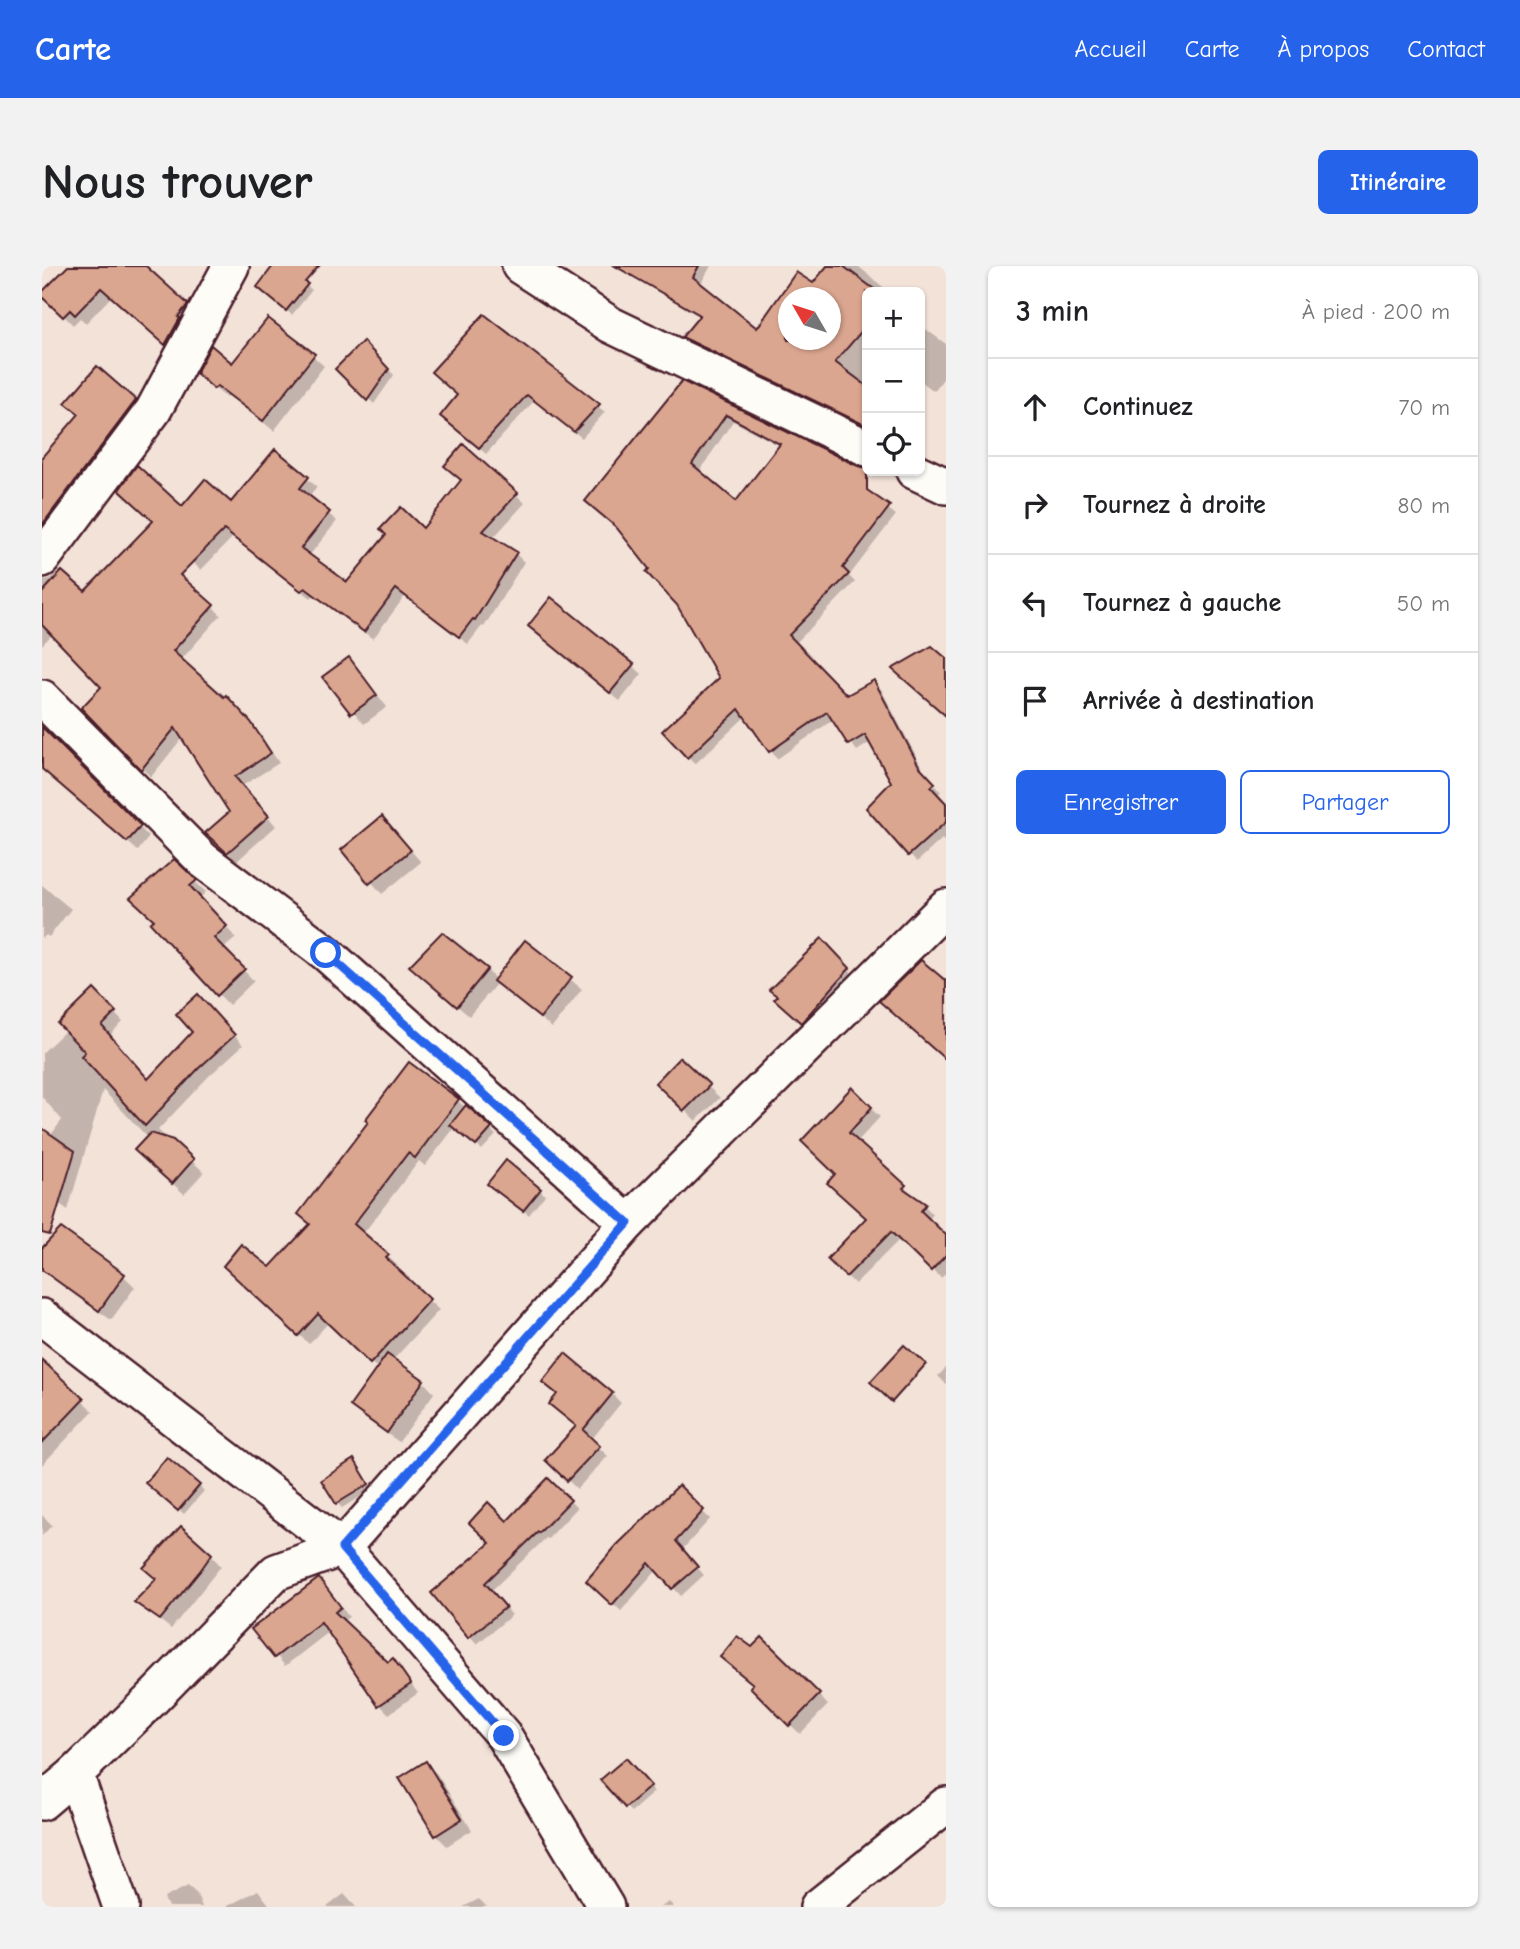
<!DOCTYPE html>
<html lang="fr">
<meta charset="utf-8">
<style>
:root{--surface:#fff;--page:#f2f2f2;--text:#202124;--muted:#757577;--line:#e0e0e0;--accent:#2563eb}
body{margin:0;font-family:"Comic Neue",sans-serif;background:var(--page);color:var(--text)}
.controls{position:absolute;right:21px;top:21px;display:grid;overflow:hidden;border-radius:10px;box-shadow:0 2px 5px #0004}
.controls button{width:63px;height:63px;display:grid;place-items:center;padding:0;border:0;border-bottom:2px solid var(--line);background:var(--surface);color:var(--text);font:35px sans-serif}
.compass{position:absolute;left:736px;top:21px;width:63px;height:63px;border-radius:50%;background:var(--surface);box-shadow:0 2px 5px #0004;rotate:309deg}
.stop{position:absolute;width:21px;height:21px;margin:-16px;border:5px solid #2563eb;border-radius:50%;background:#fff}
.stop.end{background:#2563eb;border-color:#fff;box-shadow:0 2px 7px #0008}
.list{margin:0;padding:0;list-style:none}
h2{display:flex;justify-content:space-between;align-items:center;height:91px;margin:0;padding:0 28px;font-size:30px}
h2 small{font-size:23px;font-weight:400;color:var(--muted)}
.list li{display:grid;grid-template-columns:46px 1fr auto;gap:21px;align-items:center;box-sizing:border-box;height:98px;padding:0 28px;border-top:2px solid var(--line)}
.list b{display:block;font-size:26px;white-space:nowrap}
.list em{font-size:23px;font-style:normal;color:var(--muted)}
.actions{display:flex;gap:14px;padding:21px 28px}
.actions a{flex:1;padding:16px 0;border:2px solid var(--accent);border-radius:10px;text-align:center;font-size:24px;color:var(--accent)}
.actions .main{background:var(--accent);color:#fff}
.icon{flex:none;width:38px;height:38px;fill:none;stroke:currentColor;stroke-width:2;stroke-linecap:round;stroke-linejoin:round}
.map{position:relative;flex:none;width:904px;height:1641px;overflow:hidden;border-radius:10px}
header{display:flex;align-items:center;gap:42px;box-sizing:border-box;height:98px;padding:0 35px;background:var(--accent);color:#fff}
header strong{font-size:33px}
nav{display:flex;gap:38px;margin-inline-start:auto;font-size:24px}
.intro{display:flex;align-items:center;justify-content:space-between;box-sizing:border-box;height:168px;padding:0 42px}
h1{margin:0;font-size:49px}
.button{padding:18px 32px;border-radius:10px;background:var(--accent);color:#fff;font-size:24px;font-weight:700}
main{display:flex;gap:42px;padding:0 42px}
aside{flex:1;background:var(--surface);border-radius:10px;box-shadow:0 2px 5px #0004}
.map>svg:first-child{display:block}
</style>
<header>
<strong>Carte</strong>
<nav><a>Accueil</a><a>Carte</a><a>À propos</a><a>Contact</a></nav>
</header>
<div class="intro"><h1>Nous trouver</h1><a class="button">Itinéraire</a></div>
<main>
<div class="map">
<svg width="904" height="1641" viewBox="0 0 904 1641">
<rect width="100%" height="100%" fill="#f3e2d8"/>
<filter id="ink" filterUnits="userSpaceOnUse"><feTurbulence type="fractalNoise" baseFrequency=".0143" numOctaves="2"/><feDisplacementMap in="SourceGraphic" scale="14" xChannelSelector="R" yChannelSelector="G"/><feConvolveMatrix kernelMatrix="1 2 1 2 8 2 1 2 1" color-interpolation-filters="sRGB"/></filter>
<g filter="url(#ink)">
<!-- shadow -->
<g fill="#0003" fill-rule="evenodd">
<path d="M28,0H99L154,48L133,87L70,30L44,57L38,52L31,59L0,28Z"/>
<path d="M234,0H240L270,24L250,49L222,26Z"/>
<path d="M612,0H669L658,19L715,65L755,8L771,19L788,0H816L847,26H825V162L650,78L643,71L658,51L611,23L603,16ZM746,32H788V74H746Z"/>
<path d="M442,50L563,146L540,172L492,135L444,188L407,156L417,130Z"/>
<path d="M878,59L904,78V109L892,125L880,116L878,118Z"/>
<path d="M321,78L352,109L332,138L296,103Z"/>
<path d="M271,90L282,100L232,165L187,129L184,132L167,117L190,100Z"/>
<path d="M640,117L805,211L854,249L807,310L813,316L753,378L805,431L831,416L839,423L884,509L899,526L895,529L904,539V577L900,573L875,596L826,542L851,516L829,476L815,485L792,453L735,493L704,450L653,498L622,465L679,412L637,338ZM691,155L738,180L694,238L657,206Z"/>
<path d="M93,135L102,144L0,280V193Z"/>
<path d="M422,180L483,237L450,273L473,287L482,296L442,361L440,360L426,378L363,330L331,373L272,329L269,332L191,271L159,304L118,267L140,242L189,239L233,185L275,221L266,231L295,255L267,290L305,319L381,264L421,215Z"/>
<path d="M18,305L47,331L0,379V314L8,313Z"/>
<path d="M170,340L179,349L139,394L182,433L193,440L217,467L237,497L200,520L234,560L195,595L173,575L189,546L141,471L109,511L41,442Z"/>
<path d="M497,369L590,399L600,408L578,435Z"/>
<path d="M306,393L345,441L322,458L283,411Z"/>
<path d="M0,463L107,571L96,585L0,502Z"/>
<path d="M340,552L379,596L340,628L302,584Z"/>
<path d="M132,596L164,626L158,632L194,672L181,683L212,715L187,739L110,658L136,619Z"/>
<path d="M0,619L29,643L7,671L4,669L0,673Z"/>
<path d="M780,675L812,709L765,761L739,738Z"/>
<path d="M483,676L540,723L510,762L455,717L427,750L369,700L445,704L454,714Z"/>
<path d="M52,726L81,756L67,770L107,815L153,766L165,739L201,779L166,811L116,864L162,906L142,928L106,895V872L61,824L26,944L0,925V881L20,854L0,831V787L24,764Z"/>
<path d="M638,793L678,832L654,855L615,817Z"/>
<path d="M367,798L416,835L454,869L440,884L413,861L383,900L377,895L321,968L356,1000L353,1003L397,1044L351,1094L381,1115L392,1127L357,1176L321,1151L310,1140L336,1103L287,1056L267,1078L193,1010L228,1003L270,959L328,857Z"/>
<path d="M810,824L838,851L815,876L891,948L886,955L904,970V1007L899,1012L858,973L813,1018L787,993L826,952L795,908Z"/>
<path d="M453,923L498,924L503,929L487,949Z"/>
<path d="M19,964L82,1010L93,1021L69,1054L0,1004V985Z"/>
<path d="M0,1096L51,1145L0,1199Z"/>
<path d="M904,1102V1118L896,1110Z"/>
<path d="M570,1128L579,1137L549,1174L566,1190L535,1223L505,1194L536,1161L517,1129Z"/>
<path d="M312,1196L331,1223L300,1242L295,1237Z"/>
<path d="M506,1214L535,1242L506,1273L504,1272L449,1325L470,1349L435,1378L391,1327L450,1278L465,1257Z"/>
<path d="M157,1220L162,1225L142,1248L111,1222Z"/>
<path d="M637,1222L668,1253L640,1284L662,1309L639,1330L615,1304L579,1345L554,1322Z"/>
<path d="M0,1249L10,1259L0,1270Z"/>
<path d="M169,1289L179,1300L129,1363L95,1336Z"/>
<path d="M285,1323L307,1351L301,1355L346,1398L350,1395L376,1427L347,1448L338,1439L288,1365L243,1400L212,1363Z"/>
<path d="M720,1373L786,1439L758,1468L710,1421L712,1419L680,1391L710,1384Z"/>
<path d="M383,1497L395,1508L430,1564L405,1580L394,1569Z"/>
<path d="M589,1499L612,1526L589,1546L584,1541Z"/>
<path d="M146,1620L155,1628L160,1641H126L122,1632Z"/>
<path d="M216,1624L229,1641H184Z"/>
<path d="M302,1628L314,1641H285Z"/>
<path d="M437,1633L445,1641H421Z"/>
<path d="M627,1636L632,1641H619Z"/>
</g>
<!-- building -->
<g fill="#dba690" stroke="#4a1f2b" stroke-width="2" fill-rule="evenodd">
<path d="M26,0H104L146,38L136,51L138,52L123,79L59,22L33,49L28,44L21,51L0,31V26Z"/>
<path d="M231,0H277L263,16L266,18L244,45L215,21Z"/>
<path d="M573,0H657L651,11L715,62L754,6L771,17L785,0H801L836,26H825V59L793,96L825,120V160L640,71L658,49ZM746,32H788V74H746Z"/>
<path d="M442,48L558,138L532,166L485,129L437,182L398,150L415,129L389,106Z"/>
<path d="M226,52L273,88L221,155L175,120L172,123L154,107L169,79L190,97Z"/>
<path d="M321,75L347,103L325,135L293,103Z"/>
<path d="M55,100L94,134L0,259V191L37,148L23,137Z"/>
<path d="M640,115L816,200L825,202V224L848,240L801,302L807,308L747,369L805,429L832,414L877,500L893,517L889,521L904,537V556L866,590L824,542L849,516L823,469L806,479L785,446L727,486L697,443L645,492L620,465L677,412L635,339L604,306L607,303L574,261L543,235ZM684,149L738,178L694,235L650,198Z"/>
<path d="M421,178L476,227L441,265L475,286L433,354L431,353L417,371L354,323L322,366L263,322L259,325L182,264L138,309L172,339L131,385L182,431L184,429L209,456L229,487L193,511L227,550L185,587L163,567L187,546L133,462L99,504L39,442L59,421L0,359V327L20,305L43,325L111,255L77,224L95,199L140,240L163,213L189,236L233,183L267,211L258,222L288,246L259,282L305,316L344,269L338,263L359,241L381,262L419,214L402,200Z"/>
<path d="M509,331L592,398L568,427L486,360Z"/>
<path d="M890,380L904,392V450L850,403Z"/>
<path d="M307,391L335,429L309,448L280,411Z"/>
<path d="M0,461L99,560L85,576L0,503Z"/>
<path d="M340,550L369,584L327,618L299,584Z"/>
<path d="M132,593L155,614L148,620L185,660L172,672L203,703L175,730L108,657L112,654L88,632Z"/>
<path d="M400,666L446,703L415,741L367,700Z"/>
<path d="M780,672L808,702L759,757L732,733L735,730L727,724Z"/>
<path d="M483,674L530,711L498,752L451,715Z"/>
<path d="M879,694L904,715V794L837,735Z"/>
<path d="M52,723L74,746L60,760L106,813L150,766L134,748L156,728L193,769L157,802L103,860L39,790L43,786L16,758Z"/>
<path d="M638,791L668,819L642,845L613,817Z"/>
<path d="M367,796L417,833L373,892L366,887L312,958L347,989L344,992L388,1033L328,1098L276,1048L256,1070L181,1000L199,978L228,1001L268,958L256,948L326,856L323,854Z"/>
<path d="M810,821L830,841L807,867L864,919L861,922L884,938L879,945L904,969V989L889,1005L849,966L804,1011L785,993L824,952L785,917L793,908L759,875Z"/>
<path d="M424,839L450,862L434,880L408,859Z"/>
<path d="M0,862L33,885L8,969L0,967Z"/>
<path d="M108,867L131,874L152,893L130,918L92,884Z"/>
<path d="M464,894L499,923L481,945L445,918Z"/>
<path d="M19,962L83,1008L57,1045L0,1004V982Z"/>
<path d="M862,1079L884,1098L850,1136L828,1116Z"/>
<path d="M523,1087L571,1127L541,1164L558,1180L525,1215L503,1194L534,1160L507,1138L515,1128L500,1116Z"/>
<path d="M345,1088L382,1114L345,1167L308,1140Z"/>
<path d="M0,1094L42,1133L0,1177Z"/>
<path d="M125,1191L158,1219L136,1245L103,1217Z"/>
<path d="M312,1193L327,1218L294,1238L279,1214Z"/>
<path d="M506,1212L529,1234L497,1267L496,1266L443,1317L464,1341L426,1372L389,1327L448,1277L427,1257L446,1236L465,1255Z"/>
<path d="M637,1219L662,1244L634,1275L656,1301L630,1323L607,1297L570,1339L544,1315L575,1279Z"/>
<path d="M139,1260L170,1288L158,1305L118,1354L92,1336L114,1313L101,1302Z"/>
<path d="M277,1312L299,1341L293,1346L346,1396L351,1392L369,1418L336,1440L279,1356L232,1392L209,1363Z"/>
<path d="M695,1370L710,1381L720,1371L778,1428L747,1460L708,1421L711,1418L678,1391Z"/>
<path d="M584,1492L609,1520L583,1542L558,1514Z"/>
<path d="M384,1495L420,1553L393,1570L357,1512Z"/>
</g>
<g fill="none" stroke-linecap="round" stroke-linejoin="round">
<defs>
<g id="minor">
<path d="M478,0L569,59L825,182"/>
<path d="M872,205L904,220"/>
<path d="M0,293L111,145L189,0"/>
<path d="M0,432L161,594L284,687L586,957"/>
<path d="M0,1051L300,1282L462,1470L564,1641"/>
<path d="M33,1508L79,1641"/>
<path d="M0,1536L33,1508L108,1435L234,1306L300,1282L586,957L904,641"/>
<path d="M776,1641L904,1539"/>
</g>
</defs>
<!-- minor casing -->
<use href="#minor" stroke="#4a1f2b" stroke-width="40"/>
<!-- minor -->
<use href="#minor" stroke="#fdfcf7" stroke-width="35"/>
</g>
</g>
<g fill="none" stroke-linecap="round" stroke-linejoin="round" filter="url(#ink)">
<!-- route -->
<path stroke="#2563eb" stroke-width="9" d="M284,687L586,957L300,1282L462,1470"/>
</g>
</svg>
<div class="controls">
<button>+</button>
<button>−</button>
<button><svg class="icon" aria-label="locate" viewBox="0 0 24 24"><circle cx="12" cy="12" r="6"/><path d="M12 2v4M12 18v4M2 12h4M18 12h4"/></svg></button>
</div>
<svg class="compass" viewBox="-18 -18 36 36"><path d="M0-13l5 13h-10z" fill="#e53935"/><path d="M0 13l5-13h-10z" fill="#757577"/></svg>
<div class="stop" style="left:284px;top:687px"></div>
<div class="stop end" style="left:462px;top:1470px"></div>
</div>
<aside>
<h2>3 min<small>À pied · 200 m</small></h2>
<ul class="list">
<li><svg class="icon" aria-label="ahead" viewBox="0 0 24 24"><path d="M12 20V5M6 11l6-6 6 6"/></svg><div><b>Continuez</b></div><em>70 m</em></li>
<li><svg class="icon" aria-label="right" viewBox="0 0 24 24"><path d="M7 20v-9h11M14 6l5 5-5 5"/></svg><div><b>Tournez à droite</b></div><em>80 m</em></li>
<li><svg class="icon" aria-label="left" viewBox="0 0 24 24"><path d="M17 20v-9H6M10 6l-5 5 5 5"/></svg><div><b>Tournez à gauche</b></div><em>50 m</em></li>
<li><svg class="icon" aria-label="arrive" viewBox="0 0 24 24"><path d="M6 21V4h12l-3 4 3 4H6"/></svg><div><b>Arrivée à destination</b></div></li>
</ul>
<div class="actions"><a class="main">Enregistrer</a><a>Partager</a></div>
</aside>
</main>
